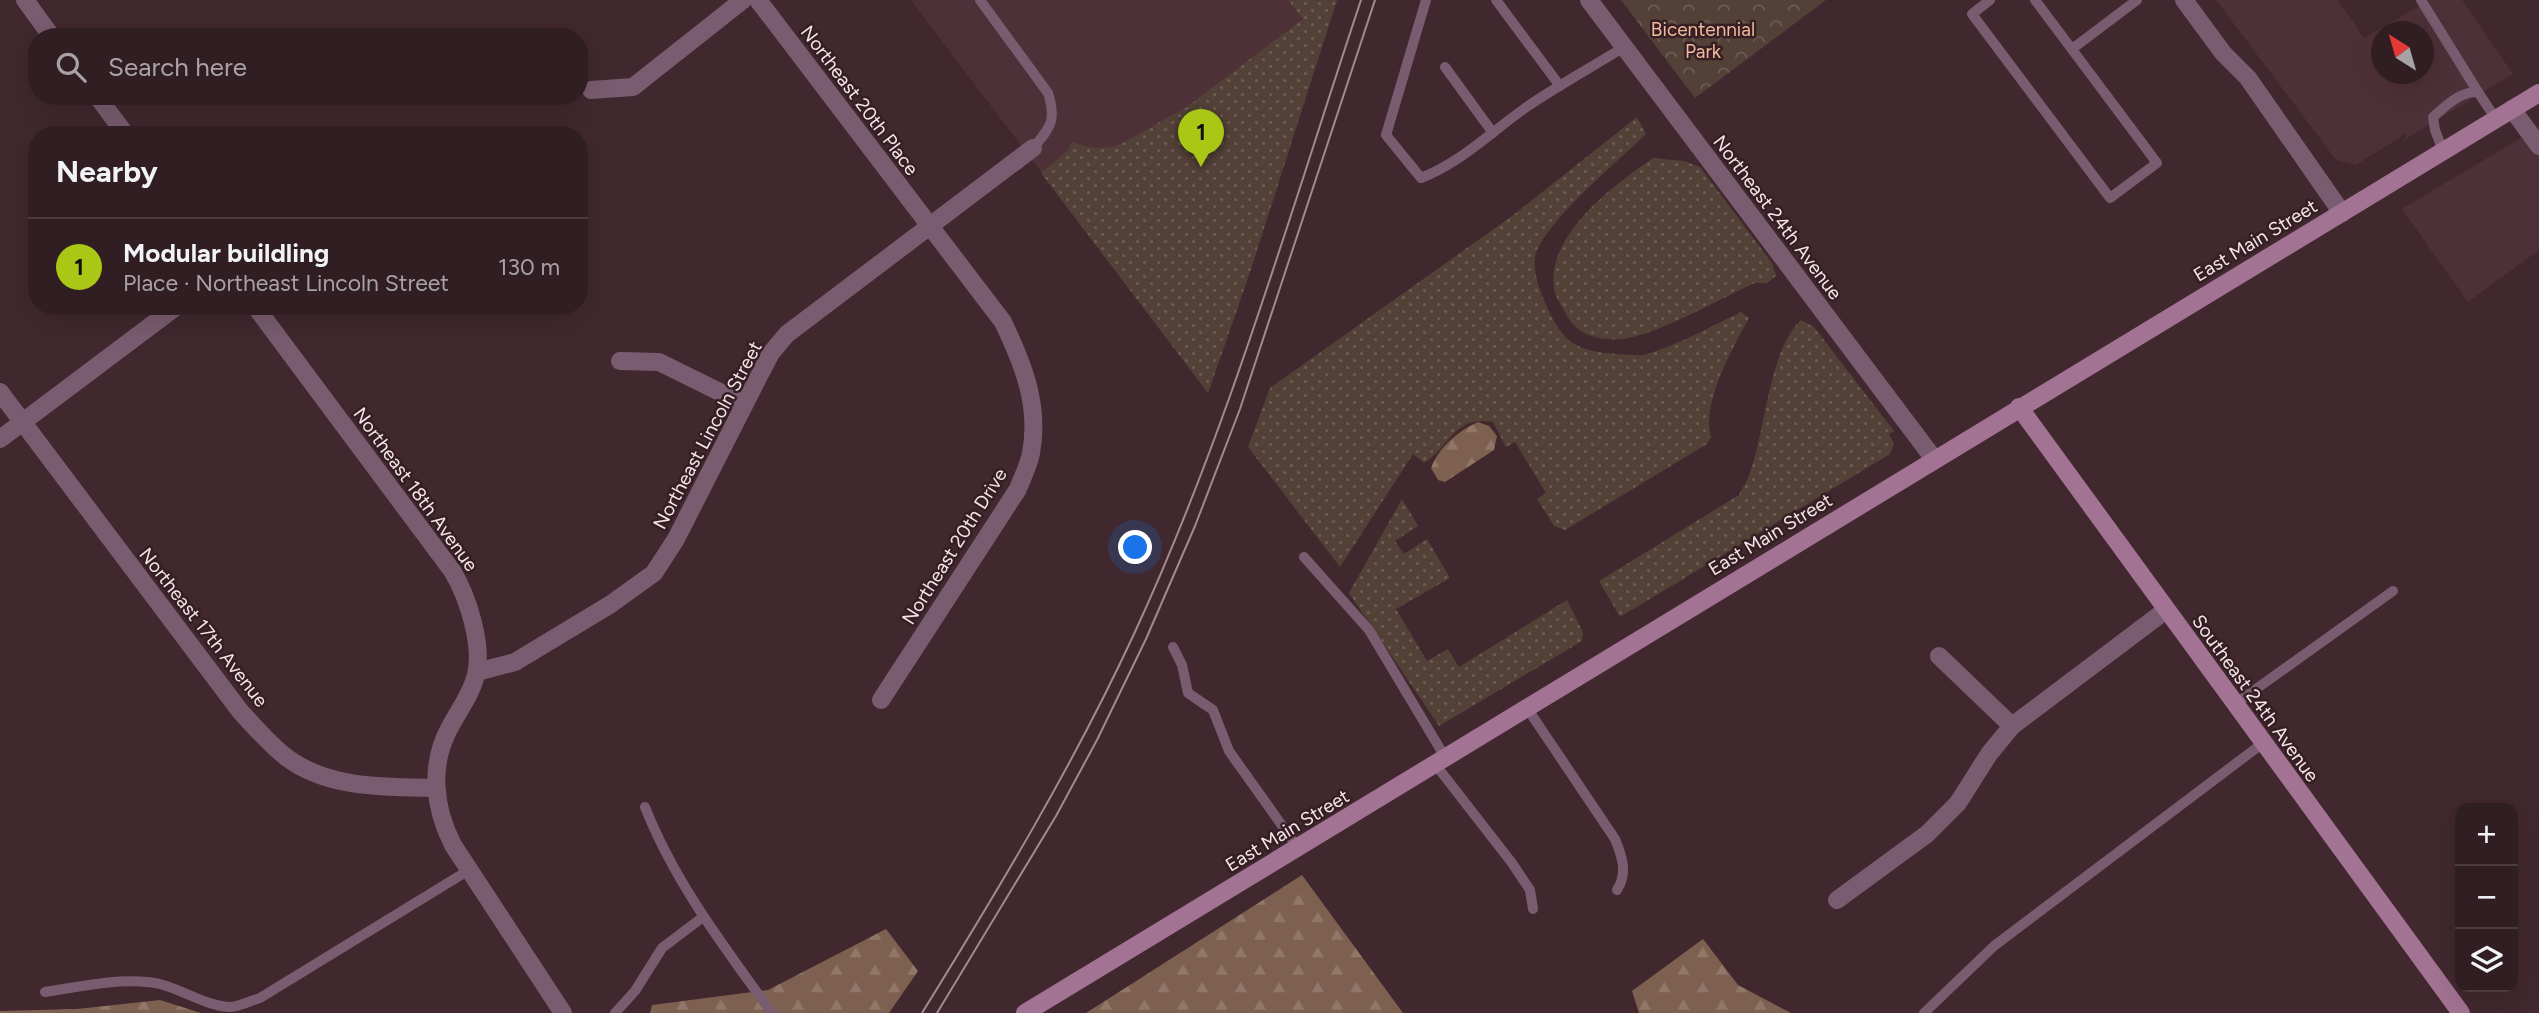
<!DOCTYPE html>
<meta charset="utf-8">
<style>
:root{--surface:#301e22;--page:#38272a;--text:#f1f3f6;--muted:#a8a2a5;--line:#4b3c40;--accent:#aac716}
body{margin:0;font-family:Figtree,sans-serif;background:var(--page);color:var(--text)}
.controls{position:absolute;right:21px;bottom:21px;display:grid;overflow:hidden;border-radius:14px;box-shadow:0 7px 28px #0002}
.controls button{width:63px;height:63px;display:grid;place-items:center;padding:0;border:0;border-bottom:2px solid var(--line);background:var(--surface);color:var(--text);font:35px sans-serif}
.compass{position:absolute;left:2371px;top:21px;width:63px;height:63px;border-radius:50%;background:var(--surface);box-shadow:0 7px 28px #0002;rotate:323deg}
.you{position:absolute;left:1136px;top:548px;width:24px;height:24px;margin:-18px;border:5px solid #fff;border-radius:50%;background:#1a73e8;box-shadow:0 0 0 10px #1a73e833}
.badge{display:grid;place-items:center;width:46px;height:46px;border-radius:50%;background:var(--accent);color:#111;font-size:23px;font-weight:700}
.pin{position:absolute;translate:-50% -58px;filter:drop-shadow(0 2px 4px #0008)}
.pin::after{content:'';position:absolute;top:37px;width:24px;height:21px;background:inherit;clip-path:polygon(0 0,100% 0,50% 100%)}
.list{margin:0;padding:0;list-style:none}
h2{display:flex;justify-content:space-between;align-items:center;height:91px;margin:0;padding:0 28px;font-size:30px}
h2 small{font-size:23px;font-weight:400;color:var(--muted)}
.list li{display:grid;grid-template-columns:46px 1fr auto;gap:21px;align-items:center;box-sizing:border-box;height:98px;padding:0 28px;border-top:2px solid var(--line)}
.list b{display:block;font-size:26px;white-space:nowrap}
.list p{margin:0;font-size:23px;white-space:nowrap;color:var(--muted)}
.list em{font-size:23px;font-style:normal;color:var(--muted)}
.icon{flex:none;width:38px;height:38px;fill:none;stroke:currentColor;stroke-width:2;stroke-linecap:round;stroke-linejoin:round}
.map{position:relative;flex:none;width:2539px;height:1013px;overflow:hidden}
.search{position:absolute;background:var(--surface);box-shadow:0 7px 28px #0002;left:28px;top:28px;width:560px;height:77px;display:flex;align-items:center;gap:18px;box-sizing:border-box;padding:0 24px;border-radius:28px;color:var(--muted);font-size:26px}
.panel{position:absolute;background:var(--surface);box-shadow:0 7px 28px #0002;left:28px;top:126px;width:560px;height:189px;border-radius:28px}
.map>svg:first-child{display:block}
</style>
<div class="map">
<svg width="2539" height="1013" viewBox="0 0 2539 1013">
<defs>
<pattern id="grass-dots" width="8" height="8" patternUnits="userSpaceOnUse" patternTransform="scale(1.75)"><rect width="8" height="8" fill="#534137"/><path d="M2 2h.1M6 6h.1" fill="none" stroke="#6c5c54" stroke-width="1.8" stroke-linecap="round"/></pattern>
<pattern id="forest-firs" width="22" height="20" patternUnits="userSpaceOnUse" patternTransform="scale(1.75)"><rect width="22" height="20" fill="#7e6050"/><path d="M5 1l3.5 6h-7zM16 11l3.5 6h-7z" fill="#917769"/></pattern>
<pattern id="park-crowns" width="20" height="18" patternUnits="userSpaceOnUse" patternTransform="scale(1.75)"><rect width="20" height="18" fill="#534137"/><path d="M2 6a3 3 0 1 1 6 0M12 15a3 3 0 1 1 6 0" fill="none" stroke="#6c5c54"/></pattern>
</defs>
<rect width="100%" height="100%" fill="#40282e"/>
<!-- built -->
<g fill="#4e3038" fill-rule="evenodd">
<path d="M911,0H1337L1250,272L1208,393Z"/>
<path d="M2216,0H2338L2364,38L2429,0H2462L2513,74L2404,140L2407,133L2356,165L2336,160ZM2382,32H2424V74H2382Z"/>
<path d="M2539,127V250L2468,302L2402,209Z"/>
</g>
<!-- grass -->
<g fill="url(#grass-dots)">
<path d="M1288,0H1337L1250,272L1208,393L1041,173L1068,150L1072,142L1084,146L1099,148L1113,147L1125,142L1188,106L1303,19Z"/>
<path d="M1637,117L1646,134C1615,164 1555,213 1537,250C1530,266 1540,292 1547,307C1563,343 1577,351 1616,354C1624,354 1635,356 1643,355C1674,347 1712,326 1741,312L1749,318C1733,348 1701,403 1711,437L1707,444L1565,530L1554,526L1537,499L1546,493L1515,442L1506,447L1493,422C1454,415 1451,446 1424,463L1413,454L1340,567L1248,447L1270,388L1512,216Z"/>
<path d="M1653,158L1684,161L1700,167L1772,263L1776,276L1767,283H1755C1721,298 1657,335 1622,339C1601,341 1578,336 1567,316C1564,309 1557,300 1555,293C1542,237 1614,185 1653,158Z"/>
<path d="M1801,320L1814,327L1894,431L1889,434L1894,444L1890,454L1620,617L1599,581L1739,495C1742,488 1747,482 1749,475C1766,432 1768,351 1801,320Z"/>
<path d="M1402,499L1418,526L1395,541L1404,554L1427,539L1450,578L1396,609L1427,661L1448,649L1459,667L1567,600L1583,632L1582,641L1439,726L1349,593Z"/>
</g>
<!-- forest -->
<g fill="url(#forest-firs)">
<path d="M1478,422L1489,426L1497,436L1494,450L1445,482L1438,480L1431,468C1439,447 1458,431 1478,422Z"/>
<path d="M1302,875L1403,1013H1086Z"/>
<path d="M886,929L918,971L889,1013H650L652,1005L768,990Z"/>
<path d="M1703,939L1738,985L1791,1013H1639L1632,991Z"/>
<path d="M160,1000L201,1013H0V1011L77,1009Z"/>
</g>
<!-- park -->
<path fill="url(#park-crowns)" d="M1621,0H1826L1695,98Z"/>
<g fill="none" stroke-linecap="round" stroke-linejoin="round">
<!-- lane -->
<g stroke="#795c6f" stroke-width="10">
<path d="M980,0L1048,93C1057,121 1050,128 1033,148"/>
<path d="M1426,0L1386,135L1421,178C1462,162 1492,131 1528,106C1559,85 1592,67 1624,47"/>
<path d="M1496,0L1560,86"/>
<path d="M1990,0L1972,14L2110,198L2157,163L2035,0"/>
<path d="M2421,0L2478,92"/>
<path d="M2072,49L2137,0"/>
<path d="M1445,67L1493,133"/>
<path d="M2443,151L2435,130L2433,117C2446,106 2460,91 2478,92L2496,119"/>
<path d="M1304,557L1369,630L1445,757"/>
<path d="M1173,647L1182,665L1188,693L1213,710L1229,751L1298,848"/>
<path d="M2235,704L2393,591"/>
<path d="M1527,708L1615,839C1622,856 1628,873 1617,890"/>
<path d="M1435,764L1512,863L1530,890L1533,909"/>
<path d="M645,807C675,883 725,948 772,1013"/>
<path d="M45,992C78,987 113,979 147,982C176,984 200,1005 229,1007C238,1007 250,1001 260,998L469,870"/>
<path d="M615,1013L635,991L662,948L703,917"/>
<path d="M1924,1013L1994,946L2263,743"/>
</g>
<!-- street -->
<g stroke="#795c6f" stroke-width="18">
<path d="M25,0L52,37"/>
<path d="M758,0L1003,322C1023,364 1040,405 1031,453C1029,465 1022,478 1018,489L881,700"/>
<path d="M1589,0L1934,459"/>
<path d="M2184,0L2223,53L2248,78L2342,213"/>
<path d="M591,90L633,87L743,0"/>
<path d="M97,96L126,135"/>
<path d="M2512,109L2539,146"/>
<path d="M255,306L453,572C468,598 483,644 476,675C471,695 459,710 450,727C429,765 434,808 453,845L563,1013"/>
<path d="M620,361L659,362L744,404"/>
<path d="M0,392L240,711C255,727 269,744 286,757C328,789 386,787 436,788"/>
<path d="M0,439L177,306"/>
<path d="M1939,656L2012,726"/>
<path d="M477,672L515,662L611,604L654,573L676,539L759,376L771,353L787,334L1033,148"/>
<path d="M1837,900L1927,834L1958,803L1989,754L2012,726L2166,610"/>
</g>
<!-- secondary -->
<g stroke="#a27392" stroke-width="18">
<path d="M2019,407L2461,1013"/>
<path d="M1025,1013L2539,93"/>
</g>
<!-- tram -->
<g stroke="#9f8c90" stroke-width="2">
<path d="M922,1013C998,890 1073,766 1134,634C1228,431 1290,213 1361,0"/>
<path d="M937,1013L1056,816L1097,740L1146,639L1195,526L1240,409L1375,0"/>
</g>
</g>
<g text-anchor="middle" stroke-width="5" stroke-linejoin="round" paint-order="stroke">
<!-- park labels -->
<g font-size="19" fill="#f2ba9c" stroke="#351e24">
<text x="1703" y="36">Bicentennial<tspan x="1703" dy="22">Park</tspan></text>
</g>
<!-- street labels -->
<g font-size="19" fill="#f5e5e8" stroke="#351e24">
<text transform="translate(860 100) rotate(53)" y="7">Northeast 20th Place</text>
<text transform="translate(1778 217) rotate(53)" y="7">Northeast 24th Avenue</text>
<text transform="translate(2255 240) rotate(-31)" y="7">East Main Street</text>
<text transform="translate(707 435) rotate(-62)" y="7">Northeast Lincoln Street</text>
<text transform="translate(416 489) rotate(54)" y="7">Northeast 18th Avenue</text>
<text transform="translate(1770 534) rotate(-31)" y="7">East Main Street</text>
<text transform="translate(954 546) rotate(-58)" y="7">Northeast 20th Drive</text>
<text transform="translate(204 627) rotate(52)" y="7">Northeast 17th Avenue</text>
<text transform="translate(2256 698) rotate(54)" y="7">Southeast 24th Avenue</text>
<text transform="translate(1287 830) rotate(-31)" y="7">East Main Street</text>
</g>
</g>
</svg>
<div class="controls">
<button>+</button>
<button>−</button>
<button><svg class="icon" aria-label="layers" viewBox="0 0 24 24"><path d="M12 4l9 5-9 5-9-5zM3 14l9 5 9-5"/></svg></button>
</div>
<svg class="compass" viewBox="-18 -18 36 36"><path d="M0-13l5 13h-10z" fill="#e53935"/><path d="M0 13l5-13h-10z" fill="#a8a2a5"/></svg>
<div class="you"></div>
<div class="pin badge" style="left:1201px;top:167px">1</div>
<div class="search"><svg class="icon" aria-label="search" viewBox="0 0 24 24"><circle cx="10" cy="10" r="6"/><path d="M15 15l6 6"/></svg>Search here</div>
<section class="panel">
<h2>Nearby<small></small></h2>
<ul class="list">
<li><span class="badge">1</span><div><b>Modular buildling</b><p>Place · Northeast Lincoln Street</p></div><em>130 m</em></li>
</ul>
</section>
</div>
